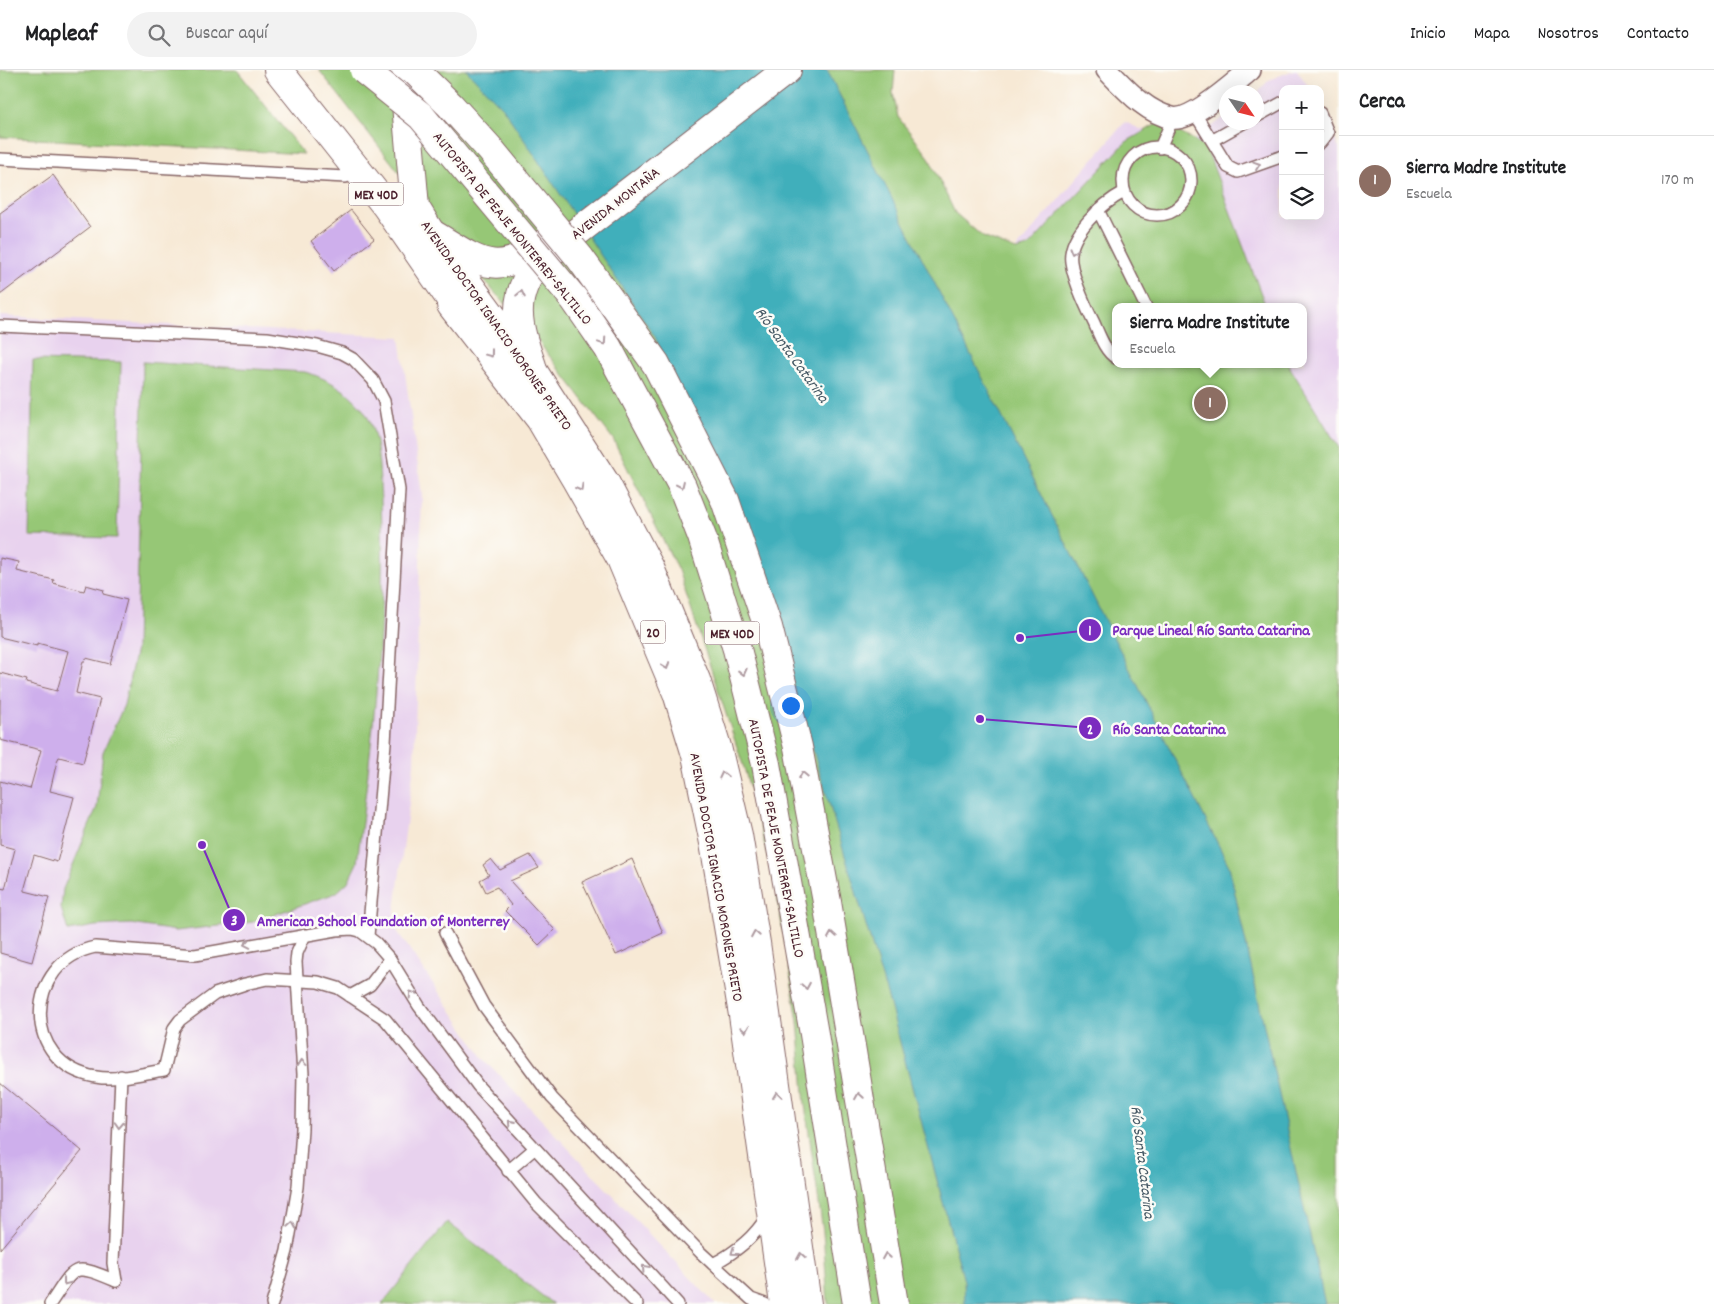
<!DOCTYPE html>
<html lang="es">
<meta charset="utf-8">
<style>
:root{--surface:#fff;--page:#f2f2f2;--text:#202124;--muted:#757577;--line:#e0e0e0;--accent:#c8321e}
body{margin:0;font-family:Dekko,sans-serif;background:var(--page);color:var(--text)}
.controls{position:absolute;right:15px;top:15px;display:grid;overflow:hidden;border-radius:10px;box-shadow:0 5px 20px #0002}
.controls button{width:45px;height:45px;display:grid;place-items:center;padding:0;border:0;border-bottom:1px solid var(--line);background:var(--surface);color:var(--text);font:25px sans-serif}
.compass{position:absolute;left:1219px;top:15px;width:45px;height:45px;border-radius:50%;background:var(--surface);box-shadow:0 5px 20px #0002;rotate:125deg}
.you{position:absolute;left:790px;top:635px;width:18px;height:18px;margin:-12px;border:4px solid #fff;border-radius:50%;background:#1a73e8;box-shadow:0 0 0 8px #1a73e833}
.badge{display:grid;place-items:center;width:32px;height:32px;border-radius:50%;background:var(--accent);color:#fff;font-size:16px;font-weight:700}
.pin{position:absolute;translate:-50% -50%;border:2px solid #fff;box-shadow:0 1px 5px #0006}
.popup{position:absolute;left:1112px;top:233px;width:195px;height:65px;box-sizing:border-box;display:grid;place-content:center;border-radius:10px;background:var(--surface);filter:drop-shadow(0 1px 4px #0005);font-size:16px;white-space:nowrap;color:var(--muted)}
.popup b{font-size:19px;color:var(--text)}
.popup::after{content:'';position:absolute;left:50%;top:100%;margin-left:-10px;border:10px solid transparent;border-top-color:var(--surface)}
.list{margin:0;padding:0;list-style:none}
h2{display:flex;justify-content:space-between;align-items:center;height:65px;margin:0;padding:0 20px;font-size:21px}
h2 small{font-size:16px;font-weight:400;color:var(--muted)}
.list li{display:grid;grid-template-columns:32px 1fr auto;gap:15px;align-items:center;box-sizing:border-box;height:90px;padding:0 20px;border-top:1px solid var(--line)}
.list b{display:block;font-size:19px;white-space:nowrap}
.list p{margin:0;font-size:16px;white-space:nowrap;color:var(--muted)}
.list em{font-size:16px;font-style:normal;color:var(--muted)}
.icon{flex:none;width:28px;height:28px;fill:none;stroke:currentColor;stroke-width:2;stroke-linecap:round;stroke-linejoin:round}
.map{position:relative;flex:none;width:1339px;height:1234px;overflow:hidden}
header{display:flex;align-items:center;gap:30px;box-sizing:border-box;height:70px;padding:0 25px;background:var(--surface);border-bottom:1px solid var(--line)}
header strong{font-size:24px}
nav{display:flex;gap:28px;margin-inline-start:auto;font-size:18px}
.search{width:350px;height:45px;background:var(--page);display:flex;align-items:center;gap:12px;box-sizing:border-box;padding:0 18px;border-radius:28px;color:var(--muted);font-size:19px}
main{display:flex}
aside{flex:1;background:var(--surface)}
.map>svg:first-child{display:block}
</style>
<header>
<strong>Mapleaf</strong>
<div class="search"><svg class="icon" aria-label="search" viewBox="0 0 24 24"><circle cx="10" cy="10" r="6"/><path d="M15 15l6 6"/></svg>Buscar aquí</div>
<nav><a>Inicio</a><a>Mapa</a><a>Nosotros</a><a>Contacto</a></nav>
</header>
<main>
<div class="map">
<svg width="1339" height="1234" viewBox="0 0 1339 1234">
<rect width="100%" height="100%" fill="#fdfcf7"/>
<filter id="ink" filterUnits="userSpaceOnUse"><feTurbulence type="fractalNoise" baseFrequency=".02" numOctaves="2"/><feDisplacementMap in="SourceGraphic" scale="10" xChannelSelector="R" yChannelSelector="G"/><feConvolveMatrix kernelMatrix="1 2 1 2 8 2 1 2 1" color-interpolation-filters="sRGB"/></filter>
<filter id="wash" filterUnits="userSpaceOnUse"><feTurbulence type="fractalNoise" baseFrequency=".0096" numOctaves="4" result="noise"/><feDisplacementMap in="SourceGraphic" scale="20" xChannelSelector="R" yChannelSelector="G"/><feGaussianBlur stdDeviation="1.12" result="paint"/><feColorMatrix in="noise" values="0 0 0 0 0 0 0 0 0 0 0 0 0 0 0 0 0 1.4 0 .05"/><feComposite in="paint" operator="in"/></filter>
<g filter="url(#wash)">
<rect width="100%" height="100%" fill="#f7e9d5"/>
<!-- built -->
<g fill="#e8d2ee" fill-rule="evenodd">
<path d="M1294,0H1297L1310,19H1283V146H1320V35L1339,79V753L1012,184L1125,52L1140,59L1194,70L1226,46V52H1256L1257,23L1269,10ZM1116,237H1304V294H1116Z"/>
<path d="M0,246L400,267L422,425L414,695L393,855L485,990L715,1234H0Z"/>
</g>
<!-- green -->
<g fill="#96c776" stroke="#707350">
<path d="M0,0H237L304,84L0,67Z"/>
<path d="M319,0H895L893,23L898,47L928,86L955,143L983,167L1016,180L1028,177L1126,72L1160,52L1206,77L1266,237H1116V294H1288L1339,378V1234H828L823,1162L805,1035L798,951L775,814L745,701L678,500L613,369L524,253L494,222L464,185Z"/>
<path d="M33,290L121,292L117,468L29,466Z"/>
<path d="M143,292L305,302C329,309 352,322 366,344C380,368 379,402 381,430C387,551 372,673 357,793L348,812L336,823L253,852L176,861L131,854L95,856L68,861L61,838L63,819L97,737L103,682L124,635L136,579Z"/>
<path d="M447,1152L553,1234H382Z"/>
</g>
<!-- water -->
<path fill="#40afbb" stroke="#456773" d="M466,0H827L1229,796L1325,1234H965L964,1211L889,931L759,502L655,267L503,38Z"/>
<g id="blocks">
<!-- building -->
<g fill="#ceafec">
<path d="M53,105L90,157L0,225V143Z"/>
<path d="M351,140L374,169L334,201L311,171Z"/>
<path d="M0,488L19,492L17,501L54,510L53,513L84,521L86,515L104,520L103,524L127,530L110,594L86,588L85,591H83L76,623L100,629L83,693L59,687L57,691L50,721L74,727L57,792L34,785L25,817V821L49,827L32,892L0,883V818L5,819L15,779L0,775V711L30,719L41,680L0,670V603L27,610L26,613L57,621L68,581L37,573V576L0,567Z"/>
<path d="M530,785L539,798L510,811L555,860L539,875L505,841L511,835L497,817L486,822L480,810L489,805L483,795L491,789L500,800Z"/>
<path d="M632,789L663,863L616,885L582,812Z"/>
<path d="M0,1013L82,1081L0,1179Z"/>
</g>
</g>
</g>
<g filter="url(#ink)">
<use href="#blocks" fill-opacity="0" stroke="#876666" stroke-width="1"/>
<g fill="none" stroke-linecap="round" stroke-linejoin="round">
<defs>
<g id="lane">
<path d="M1194,42L1228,97L1238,102L1283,86"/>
<path d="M1320,43L1328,63L1320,73"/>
<path d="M1256,47L1283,32"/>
<path d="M1213,70L1245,52"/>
<circle cx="1157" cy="111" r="34"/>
<path d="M1160,78L1173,48"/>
<path d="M0,89L346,107"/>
<path d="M1098,140L1146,237"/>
<path d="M0,256L267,268L317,276L342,283L353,289L373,310L384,331L399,420L385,673L368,866"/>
<path d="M1116,288C1105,282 1099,264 1094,253C1085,235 1074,212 1071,192C1067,165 1103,133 1124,122"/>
<path d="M445,863L484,936L552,1028L701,1183L751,1229L765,1234"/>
<path d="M350,926L370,915L390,889"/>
<path d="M508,1101L534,1079"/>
<path d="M713,1194C736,1182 754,1168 767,1146"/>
<path d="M116,1211L113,1193L121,1006"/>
<path d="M50,1234C76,1196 71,1192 116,1211"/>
<path d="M272,1234L287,1181L298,1117L302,1059L303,1004L296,892L297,883L305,865"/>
<path d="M637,1234L536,1133L385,949L338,918L318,912L267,909L245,914L215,924L180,950L174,958L164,1000C144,1003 117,1011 96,1007C20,994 24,892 95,877L195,885L336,860L352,859L360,861L376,873L390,889L419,936L478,1016L678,1234"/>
</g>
<path id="street" d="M1107,0C1125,18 1145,42 1172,48C1192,52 1234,13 1250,0"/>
<g id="secondary">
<path d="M431,163C477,190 495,211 544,173"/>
<path d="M532,296C518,256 509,229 538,192L787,0"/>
</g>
<g id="primary">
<path d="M403,0L415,137L431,163L535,304L606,414L650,498L696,610L717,677L738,765L756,873L807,1234"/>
<path d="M451,235L540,349L576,410L621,489L677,623L696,685L714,773L743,945L784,1234"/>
</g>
<path id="highway" d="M278,0L386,136L467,253"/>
</defs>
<!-- lane casing -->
<use href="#lane" stroke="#876666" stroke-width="14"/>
<!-- street casing -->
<use href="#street" stroke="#876666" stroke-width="24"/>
<!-- secondary casing -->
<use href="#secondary" stroke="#876666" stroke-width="30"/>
<!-- primary casing -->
<use href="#primary" stroke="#876666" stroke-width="30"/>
<!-- highway casing -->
<use href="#highway" stroke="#876666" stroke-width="30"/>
<!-- lane -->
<use href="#lane" stroke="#fff" stroke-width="11"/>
<!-- street -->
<use href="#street" stroke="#fff" stroke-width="21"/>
<!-- secondary -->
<use href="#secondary" stroke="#fff" stroke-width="28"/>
<!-- primary -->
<use href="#primary" stroke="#fff" stroke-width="28"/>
<!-- highway -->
<use href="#highway" stroke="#fff" stroke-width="28"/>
<defs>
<g id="highway-bridge">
<path d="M364,0L421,46L574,229L608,278L682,416L702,467L737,579L766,694L814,964L857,1234"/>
<path d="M414,0L450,35L490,79L580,188L656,294L725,430L768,557L798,677L827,832L894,1234"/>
</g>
</defs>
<!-- highway-bridge casing -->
<use href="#highway-bridge" stroke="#876666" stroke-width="30" stroke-linecap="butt"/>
<!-- highway-bridge -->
<use href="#highway-bridge" stroke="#fff" stroke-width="28"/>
</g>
<!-- one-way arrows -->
<defs><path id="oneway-chevron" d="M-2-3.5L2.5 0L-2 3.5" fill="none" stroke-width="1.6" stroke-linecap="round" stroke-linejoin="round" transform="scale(1.25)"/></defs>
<g stroke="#ae9aa0">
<use href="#oneway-chevron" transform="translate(1257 95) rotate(-19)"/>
<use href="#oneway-chevron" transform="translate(1073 181) rotate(106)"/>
<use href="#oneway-chevron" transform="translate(521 224) rotate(-78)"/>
<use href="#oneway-chevron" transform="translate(603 272) rotate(56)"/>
<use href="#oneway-chevron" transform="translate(490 284) rotate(53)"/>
<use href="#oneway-chevron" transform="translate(681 415) rotate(65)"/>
<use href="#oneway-chevron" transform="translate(580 418) rotate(61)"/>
<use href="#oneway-chevron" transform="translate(666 596) rotate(69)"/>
<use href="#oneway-chevron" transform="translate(743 602) rotate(76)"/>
<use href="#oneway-chevron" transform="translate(723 705) rotate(-103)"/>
<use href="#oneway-chevron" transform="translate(803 705) rotate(-101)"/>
<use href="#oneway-chevron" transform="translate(755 864) rotate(-100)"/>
<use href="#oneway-chevron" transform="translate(832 865) rotate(-99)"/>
<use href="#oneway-chevron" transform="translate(247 874) rotate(169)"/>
<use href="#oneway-chevron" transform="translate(806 916) rotate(80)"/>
<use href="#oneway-chevron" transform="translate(412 924) rotate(-123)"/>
<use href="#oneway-chevron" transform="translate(745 959) rotate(81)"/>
<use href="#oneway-chevron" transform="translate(302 993) rotate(-95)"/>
<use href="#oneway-chevron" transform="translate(777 1025) rotate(-98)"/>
<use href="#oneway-chevron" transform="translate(859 1026) rotate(-99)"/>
<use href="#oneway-chevron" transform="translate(511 1053) rotate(-132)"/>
<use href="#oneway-chevron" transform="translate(119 1055) rotate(93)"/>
<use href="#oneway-chevron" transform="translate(292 1155) rotate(-80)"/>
<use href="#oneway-chevron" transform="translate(734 1182) rotate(144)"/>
<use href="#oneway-chevron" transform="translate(801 1186) rotate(-99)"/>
<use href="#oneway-chevron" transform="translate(886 1186) rotate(-99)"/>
<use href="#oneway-chevron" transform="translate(645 1198) rotate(-132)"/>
<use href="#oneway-chevron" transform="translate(66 1212) rotate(127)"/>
</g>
</g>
<g text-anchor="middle" stroke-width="5" stroke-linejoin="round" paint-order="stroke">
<!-- shield labels -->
<g fill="#fdfcf7" stroke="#806168" stroke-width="1">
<rect x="348.5" y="112.5" width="55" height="23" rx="4"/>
<rect x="640.5" y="550.5" width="25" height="23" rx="4"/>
<rect x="704.5" y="551.5" width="55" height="23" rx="4"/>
</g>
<g font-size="14" font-weight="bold" fill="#4a1f2b">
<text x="376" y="129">MEX 40D</text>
<text x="653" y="567">20</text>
<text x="732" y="568">MEX 40D</text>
</g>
<!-- street labels -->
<g font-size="15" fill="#4a1f2b" stroke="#fdfcf7">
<text transform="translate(615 133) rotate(-38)" y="5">AVENIDA MONTAÑA</text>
<text transform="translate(513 158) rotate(51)" y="5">AUTOPISTA DE PEAJE MONTERREY-SALTILLO</text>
<text transform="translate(497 255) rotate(55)" y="5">AVENIDA DOCTOR IGNACIO MORONES PRIETO</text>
<text transform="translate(777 768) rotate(79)" y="5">AUTOPISTA DE PEAJE MONTERREY-SALTILLO</text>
<text transform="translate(717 807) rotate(80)" y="5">AVENIDA DOCTOR IGNACIO MORONES PRIETO</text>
</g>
<!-- water labels -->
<g font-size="16" font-style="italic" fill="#465965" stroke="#fdfcf7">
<text transform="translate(793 284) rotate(54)" y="6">Río Santa Catarina</text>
<text transform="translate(1144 1092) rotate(83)" y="6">Río Santa Catarina</text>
</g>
</g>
<!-- callouts -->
<path fill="none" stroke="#7b2cbf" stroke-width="2" d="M1020 568L1090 560M980 649L1090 658M202 775L234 850"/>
<g fill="#7b2cbf" stroke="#fdfcf7" stroke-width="2">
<circle cx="1020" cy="568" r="5"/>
<circle cx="980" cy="649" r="5"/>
<circle cx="202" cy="775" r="5"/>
<circle cx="1090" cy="560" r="12"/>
<circle cx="1090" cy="658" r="12"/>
<circle cx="234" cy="850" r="12"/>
</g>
<g font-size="15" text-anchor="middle" font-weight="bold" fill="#fff">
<text x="1090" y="565">1</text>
<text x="1090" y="664">2</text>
<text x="234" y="855">3</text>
</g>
<g font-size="16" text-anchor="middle" font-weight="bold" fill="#7b2cbf" stroke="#fdfcf7" stroke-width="5" stroke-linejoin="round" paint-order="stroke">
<text x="1211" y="565">Parque Lineal Río Santa Catarina</text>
<text x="1169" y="664">Río Santa Catarina</text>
<text x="383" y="856">American School Foundation of Monterrey</text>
</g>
</svg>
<div class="controls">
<button>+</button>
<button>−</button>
<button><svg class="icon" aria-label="layers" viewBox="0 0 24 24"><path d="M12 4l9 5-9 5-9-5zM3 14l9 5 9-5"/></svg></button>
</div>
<svg class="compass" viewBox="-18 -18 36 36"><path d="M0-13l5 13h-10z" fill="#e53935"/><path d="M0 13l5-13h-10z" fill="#757577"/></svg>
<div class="you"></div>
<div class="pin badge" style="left:1210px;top:333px;background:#8d6e63">1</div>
<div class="popup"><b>Sierra Madre Institute</b>Escuela</div>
</div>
<aside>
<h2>Cerca<small></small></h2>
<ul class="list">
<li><span class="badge" style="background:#8d6e63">1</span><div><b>Sierra Madre Institute</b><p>Escuela</p></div><em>170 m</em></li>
</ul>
</aside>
</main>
